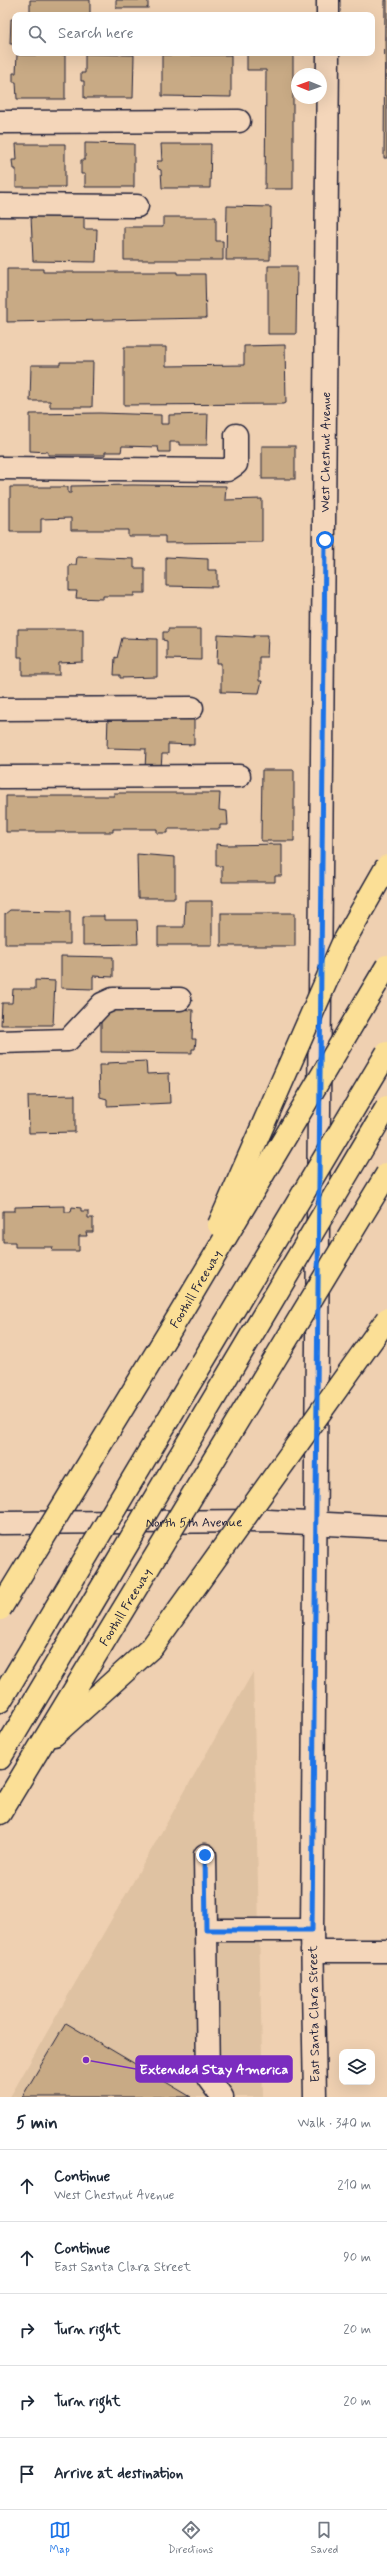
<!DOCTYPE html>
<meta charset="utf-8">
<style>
:root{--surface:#fff;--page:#f6f6f7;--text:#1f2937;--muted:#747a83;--line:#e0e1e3;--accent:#1a73e8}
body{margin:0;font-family:Mynerve,sans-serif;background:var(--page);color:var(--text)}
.controls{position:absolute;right:12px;bottom:12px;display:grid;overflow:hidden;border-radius:8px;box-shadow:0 4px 16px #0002}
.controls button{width:36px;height:36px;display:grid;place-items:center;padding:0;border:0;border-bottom:1px solid var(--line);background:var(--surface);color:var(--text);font:20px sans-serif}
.compass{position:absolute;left:291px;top:68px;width:36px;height:36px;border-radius:50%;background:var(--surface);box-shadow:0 4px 16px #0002;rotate:271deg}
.stop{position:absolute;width:12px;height:12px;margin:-9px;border:3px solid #1a73e8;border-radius:50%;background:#fff}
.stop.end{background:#1a73e8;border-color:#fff;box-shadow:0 1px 4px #0008}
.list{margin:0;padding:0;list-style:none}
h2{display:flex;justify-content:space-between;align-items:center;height:52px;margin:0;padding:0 16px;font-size:17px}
h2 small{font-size:13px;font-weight:400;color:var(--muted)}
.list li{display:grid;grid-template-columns:26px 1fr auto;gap:12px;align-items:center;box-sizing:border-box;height:72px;padding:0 16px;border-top:1px solid var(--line)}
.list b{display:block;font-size:15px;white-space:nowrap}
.list p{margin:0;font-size:13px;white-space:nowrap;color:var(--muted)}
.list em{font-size:13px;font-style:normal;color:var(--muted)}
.icon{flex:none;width:22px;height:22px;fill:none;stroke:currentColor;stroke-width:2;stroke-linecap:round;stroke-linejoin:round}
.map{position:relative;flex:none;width:387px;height:2097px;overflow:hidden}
.search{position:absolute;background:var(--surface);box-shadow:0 4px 16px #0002;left:12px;right:12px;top:12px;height:44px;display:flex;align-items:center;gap:10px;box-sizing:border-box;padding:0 14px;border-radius:8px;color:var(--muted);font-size:15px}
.sheet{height:412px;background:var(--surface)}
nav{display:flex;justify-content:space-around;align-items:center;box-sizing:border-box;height:56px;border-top:1px solid var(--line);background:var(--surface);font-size:11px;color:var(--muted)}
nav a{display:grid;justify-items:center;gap:2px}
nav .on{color:var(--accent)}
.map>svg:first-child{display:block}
</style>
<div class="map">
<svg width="387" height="2097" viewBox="0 0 387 2097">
<rect width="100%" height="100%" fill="#efd0b1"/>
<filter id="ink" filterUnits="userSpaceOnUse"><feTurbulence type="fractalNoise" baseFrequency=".025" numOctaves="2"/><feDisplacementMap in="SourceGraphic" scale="8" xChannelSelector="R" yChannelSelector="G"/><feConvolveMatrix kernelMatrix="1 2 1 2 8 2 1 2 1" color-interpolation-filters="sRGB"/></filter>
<g filter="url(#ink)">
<!-- built -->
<path fill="#dfc2a2" d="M253,1672L263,2097H10Z"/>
<!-- building -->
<g fill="#c8aa85" stroke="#22223b">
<path d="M30,0H90V14L94,15H30Z"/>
<rect x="116" y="0" width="32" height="8"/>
<path d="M385,0H387V158H384Z"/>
<path d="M11,19H15V44H10Z"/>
<path d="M247,53H293V189H265L266,70H247Z"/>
<path d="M85,54L134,55L133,98H84V81H81V73H85Z"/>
<path d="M17,55H65V99H17L16,82H13V73H16Z"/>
<path d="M162,55H231V97L162,96Z"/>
<path d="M85,143L134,144V187H85V174H81V160H85Z"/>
<path d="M16,144H65V187H16V169H13L12,160H17Z"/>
<path d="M161,144H211L210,188H162L161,170L158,169L157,161H162Z"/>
<path d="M227,206L271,207L270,260H226Z"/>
<path d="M31,216L84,217V229H97L96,262L33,261Z"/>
<path d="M163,217H216V241H223V260H124V227H163Z"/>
<path d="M268,266H297L296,334H268Z"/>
<path d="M7,269H43V272H177V274H205L206,318L7,322Z"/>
<path d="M285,345L286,403L284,404L124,405V347H166V366L244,365V346Z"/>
<path d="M60,362H93L92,407H50V401H30L31,365H60Z"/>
<path d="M100,413L161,415V424H169V415L208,414L207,445H179V442H170V452H159L158,447L122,446L121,452H105V455H48V452L30,451V414Z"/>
<rect x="262" y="446" width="33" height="33"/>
<path d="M133,485L226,486L225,500L262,499V542L165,543V536H128V530H71V518L41,519V532H10V487H68V493H71V486Z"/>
<path d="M77,557L134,559V568H145V593H134V596H103V599L76,598L77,591H69V565H76Z"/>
<path d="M166,557L208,559V570H217V587L166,586Z"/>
<path d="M18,629H83V662L59,663V675H22V657H18Z"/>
<path d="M168,629H201V660L167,659V641L163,640V632H168Z"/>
<path d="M218,635L254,637V635H268L267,657H259V681H262L259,693L221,692V663H217Z"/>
<path d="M122,638L157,639V677L120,678V675H114L115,657L117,658Z"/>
<path d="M108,716L194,718V745L168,744V754H162L161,769H145L146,749L107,748Z"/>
<path d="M262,770H294V841H261Z"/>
<path d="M114,793H220L219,810L227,811L228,825H220V829H168V833H157V829H113V832H6V796H114Z"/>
<path d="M216,844L226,845L282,844V876H275V882H222V866H216Z"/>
<path d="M137,854L175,857V898H138Z"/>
<path d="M185,901H212V945H158V927H184Z"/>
<path d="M10,910L70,911V944H5V914Z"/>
<rect x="221" y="913" width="74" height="33"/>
<path d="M83,916H104V920H137L138,944L83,945Z"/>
<path d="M61,956L113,957V977L93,976V989L61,988Z"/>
<path d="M35,980L55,981L53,1025H1L2,1003H12L13,989H35Z"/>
<path d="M101,1007L119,1010H146V1007L193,1010L192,1039H196L195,1049H192V1053L101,1052Z"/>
<path d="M146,1061L147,1074L169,1073L170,1103L107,1106V1099L100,1097L99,1065H107V1063Z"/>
<path d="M75,1095V1132L29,1133L28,1096Z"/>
<path d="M65,1206V1212H71L72,1207L81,1208V1211H88V1218H93V1232H86L87,1236H79V1251H52L53,1247H15V1242H3V1211H15V1207Z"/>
<path d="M66,2023L191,2097H22Z"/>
</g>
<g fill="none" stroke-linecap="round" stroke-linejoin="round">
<defs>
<g id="minor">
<path d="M328,15V0"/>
<path d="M0,122L239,121"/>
<path d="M0,205L137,206"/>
<path d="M0,468L227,470L236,464V435"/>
<path d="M0,709L192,708"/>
<path d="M0,777L239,776"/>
<path d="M0,1042L68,1040L102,1004L113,999H180"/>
<path id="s1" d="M0,1523L268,1521L387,1527"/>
<path d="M205,1855L206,1930"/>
<path d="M312,1951H387"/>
<path d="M222,2097L208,2078L206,1930H312"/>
<path id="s2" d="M315,2097L312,1930L328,53"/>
</g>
<g id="highway">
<path d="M0,1701L33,1646"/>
<path d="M54,1735L152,1647"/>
<path d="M0,1758L67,1646"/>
<path d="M0,1813L101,1646"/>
</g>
</defs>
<!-- minor casing -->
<use href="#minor" stroke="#22223b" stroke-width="25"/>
<!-- highway casing -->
<use href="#highway" stroke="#22223b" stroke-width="25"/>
<!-- minor -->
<use href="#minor" stroke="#f4d6ba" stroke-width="22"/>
<!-- highway -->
<use href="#highway" stroke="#fbdf96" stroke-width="22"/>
<defs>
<g id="highway-bridge">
<path d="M219,1225L342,945L387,866"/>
<path id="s3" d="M0,1609L180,1314L387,966"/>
<path d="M33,1646L387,1053"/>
<path d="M67,1646L387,1107"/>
<path id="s4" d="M101,1646L387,1174"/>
<path d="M152,1647L387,1319"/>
</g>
</defs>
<!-- highway-bridge casing -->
<use href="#highway-bridge" stroke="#22223b" stroke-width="25" stroke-linecap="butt"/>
<!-- highway-bridge -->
<use href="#highway-bridge" stroke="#fbdf96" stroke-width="22"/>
</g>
</g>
<g fill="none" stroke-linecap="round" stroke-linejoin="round" filter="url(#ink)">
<!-- route -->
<path stroke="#1a73e8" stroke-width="5" d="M205,1855L206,1930H312L325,540"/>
</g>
<g text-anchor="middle" stroke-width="4" stroke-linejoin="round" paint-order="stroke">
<!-- street labels -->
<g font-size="13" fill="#22223b" stroke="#f4d6ba">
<text dy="5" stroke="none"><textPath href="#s2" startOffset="1645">West Chestnut Avenue</textPath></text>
<text dy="5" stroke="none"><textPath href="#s3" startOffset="375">Foothill Freeway</textPath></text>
<text dy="5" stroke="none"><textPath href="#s1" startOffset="194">North 5th Avenue</textPath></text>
<text dy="5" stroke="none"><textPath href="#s4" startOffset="46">Foothill Freeway</textPath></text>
<text transform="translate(313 2014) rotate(-91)" y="5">East Santa Clara Street</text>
</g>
</g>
<!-- callouts -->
<path fill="none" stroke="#7b2cbf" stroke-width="1.5" d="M86 2060L136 2069"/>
<circle fill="#7b2cbf" stroke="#f4d6ba" stroke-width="1.5" cx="86" cy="2060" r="4"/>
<rect fill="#7b2cbf" stroke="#7b2cbf" stroke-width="1.5" x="136" y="2056" width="156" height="26" rx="4"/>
<g font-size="14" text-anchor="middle" font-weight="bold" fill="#fff">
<text x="214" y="2074">Extended Stay America</text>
</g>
</svg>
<div class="controls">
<button><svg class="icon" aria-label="layers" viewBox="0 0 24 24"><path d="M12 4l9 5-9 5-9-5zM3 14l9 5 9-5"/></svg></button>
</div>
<svg class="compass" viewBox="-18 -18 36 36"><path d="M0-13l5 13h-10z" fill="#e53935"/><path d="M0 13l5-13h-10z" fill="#747a83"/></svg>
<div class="stop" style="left:325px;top:540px"></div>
<div class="stop end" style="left:205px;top:1855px"></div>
<div class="search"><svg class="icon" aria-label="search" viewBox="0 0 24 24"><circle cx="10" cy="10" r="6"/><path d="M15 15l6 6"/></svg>Search here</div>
</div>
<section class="sheet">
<h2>5 min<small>Walk · 340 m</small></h2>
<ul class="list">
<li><svg class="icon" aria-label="ahead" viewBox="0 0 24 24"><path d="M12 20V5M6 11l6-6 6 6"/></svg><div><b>Continue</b><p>West Chestnut Avenue</p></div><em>210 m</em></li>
<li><svg class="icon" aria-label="ahead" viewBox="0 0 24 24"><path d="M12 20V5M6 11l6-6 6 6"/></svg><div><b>Continue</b><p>East Santa Clara Street</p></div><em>90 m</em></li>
<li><svg class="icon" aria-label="right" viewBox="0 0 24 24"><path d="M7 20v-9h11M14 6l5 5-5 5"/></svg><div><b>Turn right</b></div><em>20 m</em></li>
<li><svg class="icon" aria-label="right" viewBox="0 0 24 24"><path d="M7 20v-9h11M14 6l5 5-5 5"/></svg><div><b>Turn right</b></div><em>20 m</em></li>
<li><svg class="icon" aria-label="arrive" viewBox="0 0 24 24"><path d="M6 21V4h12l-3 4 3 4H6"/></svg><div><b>Arrive at destination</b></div></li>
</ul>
</section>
<nav>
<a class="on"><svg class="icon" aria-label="map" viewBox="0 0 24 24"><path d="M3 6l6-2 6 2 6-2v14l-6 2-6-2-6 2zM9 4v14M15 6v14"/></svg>Map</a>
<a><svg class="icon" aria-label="directions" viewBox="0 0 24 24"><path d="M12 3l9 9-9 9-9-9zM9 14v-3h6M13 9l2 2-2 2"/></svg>Directions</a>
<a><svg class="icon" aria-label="saved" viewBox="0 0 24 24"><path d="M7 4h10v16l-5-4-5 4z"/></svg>Saved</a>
</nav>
